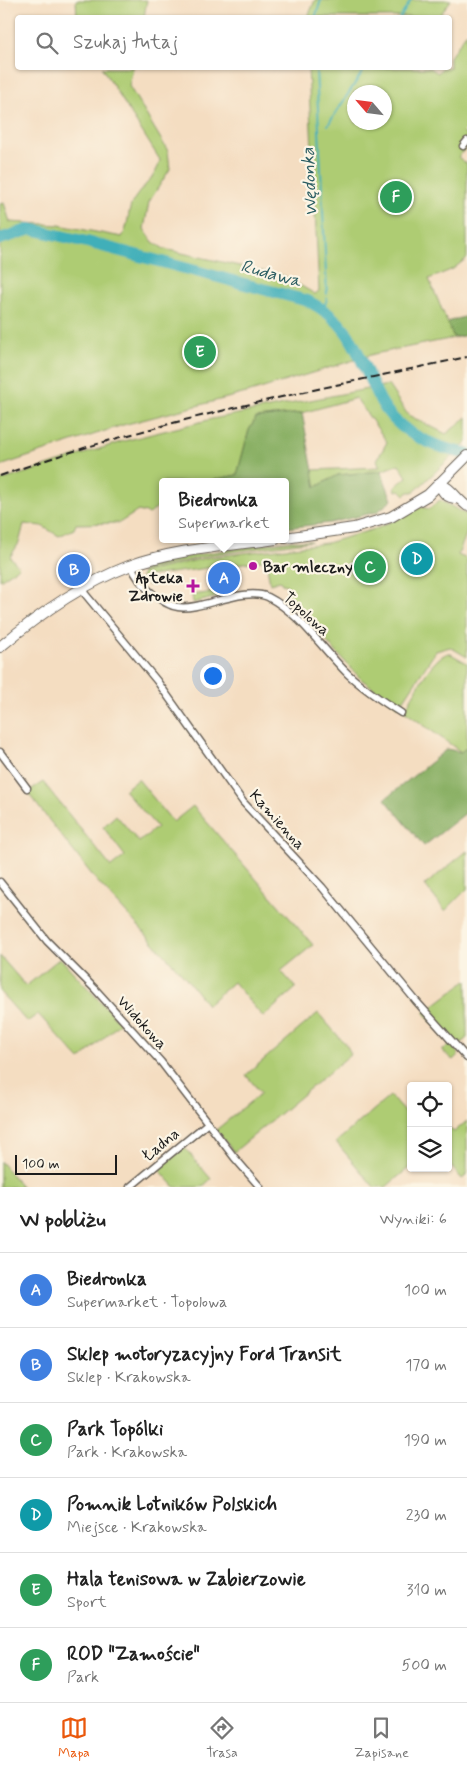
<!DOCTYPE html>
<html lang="pl">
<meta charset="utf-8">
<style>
:root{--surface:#fff;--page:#f6f6f6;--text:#222;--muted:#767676;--line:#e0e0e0;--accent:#ea580c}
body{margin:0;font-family:Mynerve,sans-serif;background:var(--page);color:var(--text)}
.controls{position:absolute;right:15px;bottom:15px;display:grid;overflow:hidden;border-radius:5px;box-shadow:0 1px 4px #0004}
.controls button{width:45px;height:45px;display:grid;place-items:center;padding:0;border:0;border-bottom:1px solid var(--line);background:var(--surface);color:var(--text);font:25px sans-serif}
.compass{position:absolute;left:347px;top:85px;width:45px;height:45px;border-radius:50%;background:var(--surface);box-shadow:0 1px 4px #0004;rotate:298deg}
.scale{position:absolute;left:15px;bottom:12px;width:102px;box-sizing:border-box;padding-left:5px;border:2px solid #1c1c1c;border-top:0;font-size:14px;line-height:18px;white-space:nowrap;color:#1c1c1c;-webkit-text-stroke:4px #fcf5e5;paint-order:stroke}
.you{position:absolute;left:212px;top:675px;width:18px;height:18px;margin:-12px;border:4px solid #fff;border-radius:50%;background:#1a73e8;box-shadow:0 0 0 8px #1a73e833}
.badge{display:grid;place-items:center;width:32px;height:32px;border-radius:50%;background:var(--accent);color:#fff;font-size:16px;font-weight:700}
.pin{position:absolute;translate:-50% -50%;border:2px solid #fff;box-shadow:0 1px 5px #0006}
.popup{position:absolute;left:159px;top:478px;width:130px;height:65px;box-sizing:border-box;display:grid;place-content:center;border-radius:5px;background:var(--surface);filter:drop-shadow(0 1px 4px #0005);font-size:16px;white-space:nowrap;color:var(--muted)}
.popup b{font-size:19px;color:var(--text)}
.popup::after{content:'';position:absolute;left:50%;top:100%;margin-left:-10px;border:10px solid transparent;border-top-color:var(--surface)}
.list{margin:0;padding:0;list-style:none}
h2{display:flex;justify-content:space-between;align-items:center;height:65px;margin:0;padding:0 20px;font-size:21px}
h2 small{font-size:16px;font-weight:400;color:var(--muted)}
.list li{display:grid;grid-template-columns:32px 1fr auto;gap:15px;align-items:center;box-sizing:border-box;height:75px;padding:0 20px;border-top:1px solid var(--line)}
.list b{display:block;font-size:19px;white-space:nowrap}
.list p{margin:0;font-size:16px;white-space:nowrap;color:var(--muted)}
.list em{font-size:16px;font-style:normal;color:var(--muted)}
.icon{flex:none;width:28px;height:28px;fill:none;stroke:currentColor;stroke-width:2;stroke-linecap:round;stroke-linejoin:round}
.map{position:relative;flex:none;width:467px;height:1187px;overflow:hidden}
.search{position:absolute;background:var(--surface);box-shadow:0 1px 4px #0004;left:15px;right:15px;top:15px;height:55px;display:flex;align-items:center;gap:12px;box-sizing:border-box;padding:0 18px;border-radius:5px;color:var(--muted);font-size:19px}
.sheet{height:515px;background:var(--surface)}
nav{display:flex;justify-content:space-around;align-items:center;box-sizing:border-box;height:70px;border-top:1px solid var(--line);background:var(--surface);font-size:14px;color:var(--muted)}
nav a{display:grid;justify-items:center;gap:2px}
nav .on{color:var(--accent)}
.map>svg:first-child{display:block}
</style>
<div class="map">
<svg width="467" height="1187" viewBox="0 0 467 1187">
<rect width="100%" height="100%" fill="#fcf5e5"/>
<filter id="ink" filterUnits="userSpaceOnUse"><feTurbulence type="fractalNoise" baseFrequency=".02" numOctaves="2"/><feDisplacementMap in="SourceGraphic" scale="10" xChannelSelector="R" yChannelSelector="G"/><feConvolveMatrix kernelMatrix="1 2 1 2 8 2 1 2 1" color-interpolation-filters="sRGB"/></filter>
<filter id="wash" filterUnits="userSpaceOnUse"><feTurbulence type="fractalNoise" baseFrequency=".0096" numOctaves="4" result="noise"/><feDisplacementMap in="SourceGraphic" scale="20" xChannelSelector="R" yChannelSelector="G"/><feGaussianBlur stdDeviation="1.12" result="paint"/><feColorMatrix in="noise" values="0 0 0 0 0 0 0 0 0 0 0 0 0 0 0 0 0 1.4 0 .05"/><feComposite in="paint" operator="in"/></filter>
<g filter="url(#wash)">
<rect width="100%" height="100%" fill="#f4ddc1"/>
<!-- green -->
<g fill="#aecc73" stroke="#657448" fill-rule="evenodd">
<path d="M76,0H147L144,17L77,18Z"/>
<path d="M315,0H451L439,17H308Z"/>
<path d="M467,32V128L463,132L467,136L461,144L466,148L458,157L467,164V258L453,269L429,279L454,338L374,354L250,392L123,425L0,466V204L4,203L10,222L59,225L122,237C129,226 127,214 132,203C140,187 157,178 160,160L102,68H133L129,86L168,151L170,169L149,202L144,229L153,242L164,249L284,276L315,294L319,291L308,68H430L438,73L442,68H450V57ZM354,92H384V122H354Z"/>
<path d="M388,385L408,415L446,434L467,417V442L414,492H409L405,495L400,490L396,491L395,487L407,477L399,464L381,471L338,475L316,487L312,477L313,470L380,467L377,460L387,442L356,398L302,413L256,418L249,430L237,475L203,482H163V501L150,514L138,511L119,523L76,524L74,529L59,536L42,526L24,524L19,543L10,557L19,567L0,580V481L124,441L212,419Z"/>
<path d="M440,500L467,515V532L458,555L467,559V657L450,647L436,651L399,707L361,679L303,616L286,603L287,585L282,584L280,581L270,584L266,560L149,576L148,586L141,578L142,573L210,557L327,543L378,528L421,507L429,509Z"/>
<path d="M287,541H312L210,555L140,572C149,559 266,544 287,541Z"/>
<path d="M230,590V594L193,603L192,595Z"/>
<path d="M449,653L467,663V747L461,752L404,711C414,695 431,657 449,653Z"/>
<path d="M138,779L173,822L193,806L313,945L281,971L296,988L263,1017L233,982L207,1005L186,978L96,880L27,792L43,782L111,867L125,856L103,827L116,815L139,842L157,827L124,790Z"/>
<path d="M467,851V889L445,911L425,885Z"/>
<path d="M0,956L26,986L60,958L120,1023L80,1060L38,1014L27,1022L0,992Z"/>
<path d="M467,980V1038L455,1048L459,1054L453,1060L442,1051L450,1044L424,1013Z"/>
<path d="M318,1013L347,1046L351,1054L234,1152L216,1130L261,1093L246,1075Z"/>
<path d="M390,1096L411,1120V1166L386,1187H374L336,1142Z"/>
<path d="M467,1121V1175L462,1179L448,1163V1126L454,1132Z"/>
<path d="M184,1147L211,1179L202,1187H175L157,1167Z"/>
<path d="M0,1161L22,1187H0Z"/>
</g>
<!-- forest -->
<g fill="#8ab065" stroke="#536640">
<path d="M467,316V335L454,338L447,322Z"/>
<path d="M302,413L316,487L338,475L381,471L392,500L377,512L330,523L285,528V482H203L237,475L249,430L256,418Z"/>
<path d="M467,747V812L424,846L385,799L447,749L461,752Z"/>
</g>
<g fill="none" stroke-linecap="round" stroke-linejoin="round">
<!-- stream -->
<g stroke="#3fafb9" stroke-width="2">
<path d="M315,18L321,0"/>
<path d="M400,18L411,0"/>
<path d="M316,68L327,294"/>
<path d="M328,125L365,68"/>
<path d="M324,309L327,298"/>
</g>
<!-- river -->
<path stroke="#3fafb9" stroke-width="12" d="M0,239L31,229L87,242L308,301C356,325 357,357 380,400C397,433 433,447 467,454"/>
</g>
</g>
<g filter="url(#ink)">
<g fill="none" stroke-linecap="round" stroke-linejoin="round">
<defs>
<g id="minor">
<path d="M463,146L467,141"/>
<path d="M131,565C136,578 143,586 154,595C161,600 169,606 178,607C200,611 244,586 268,597C301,614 322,649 348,674C364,689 382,701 401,713"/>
<path d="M81,589L157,681L243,802L322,887L416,1001L467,1058"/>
<path d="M0,752L27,788"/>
<path d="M0,882L47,941L95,989L161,1062L234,1157L260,1187"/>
<path d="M130,1187L208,1123"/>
</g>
<g id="secondary">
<path d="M439,483C451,487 456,498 467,506"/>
<path d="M439,483C442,493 446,498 458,499"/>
</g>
<g id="primary">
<path d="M285,538L354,528L391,517L428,495L467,456"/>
<path d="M0,647C39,614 82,584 129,566C176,549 227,546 276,539"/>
</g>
</defs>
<!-- minor casing -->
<use href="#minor" stroke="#686056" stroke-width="9"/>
<!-- secondary casing -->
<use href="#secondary" stroke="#686056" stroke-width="11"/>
<!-- primary casing -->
<use href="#primary" stroke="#686056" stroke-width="12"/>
<!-- minor -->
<use href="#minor" stroke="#fff" stroke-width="6"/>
<!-- secondary -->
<use href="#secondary" stroke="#fff" stroke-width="9"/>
<!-- primary -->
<use href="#primary" stroke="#fff" stroke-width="10"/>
<!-- rail -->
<path stroke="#1c1c1c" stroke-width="2" stroke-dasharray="8 4" stroke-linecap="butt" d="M0,476C151,421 310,391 467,357"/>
</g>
</g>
<!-- markers -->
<g fill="#b5179e" stroke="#fcf5e5" stroke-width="2">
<circle cx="253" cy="566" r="5"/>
<path d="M190.5 578.5h5v5h5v5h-5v5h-5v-5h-5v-5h5z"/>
</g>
<g text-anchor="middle" stroke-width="4.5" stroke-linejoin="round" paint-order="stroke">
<!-- poi labels -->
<g font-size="16" font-weight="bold" fill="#1c1c1c" stroke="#fcf5e5" text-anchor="start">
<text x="263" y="572">Bar mleczny</text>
<text x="183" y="583" text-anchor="end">Apteka<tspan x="183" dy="18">Zdrowie</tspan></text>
</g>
<!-- street labels -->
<g font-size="16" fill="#1c1c1c" stroke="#fcf5e5">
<text transform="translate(307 613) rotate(42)" y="6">Topolowa</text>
<text transform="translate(278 819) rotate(48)" y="6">Kamienna</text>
<text transform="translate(143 1022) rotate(48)" y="6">Widokowa</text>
<text transform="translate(160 1144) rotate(-39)" y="6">Ładna</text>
</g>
<!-- water labels -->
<g font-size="18" font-style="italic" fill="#2c5e63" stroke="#fcf5e5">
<text transform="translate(309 182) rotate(-93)" y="6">Wędonka</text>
<text transform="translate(271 273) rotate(15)" y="6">Rudawa</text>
</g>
</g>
</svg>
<div class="controls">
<button><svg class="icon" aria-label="locate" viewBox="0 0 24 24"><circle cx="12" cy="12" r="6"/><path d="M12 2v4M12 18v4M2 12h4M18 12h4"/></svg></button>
<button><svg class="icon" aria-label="layers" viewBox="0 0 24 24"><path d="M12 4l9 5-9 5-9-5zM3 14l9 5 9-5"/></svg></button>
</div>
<svg class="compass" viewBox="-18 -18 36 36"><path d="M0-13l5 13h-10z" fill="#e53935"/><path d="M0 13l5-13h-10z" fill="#767676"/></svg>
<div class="scale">100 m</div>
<div class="you"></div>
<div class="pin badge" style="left:224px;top:578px;background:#3f7fe0">A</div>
<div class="popup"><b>Biedronka</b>Supermarket</div>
<div class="pin badge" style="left:74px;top:570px;background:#3f7fe0">B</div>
<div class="pin badge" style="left:370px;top:567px;background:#2e9e5b">C</div>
<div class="pin badge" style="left:417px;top:559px;background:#0f9aa8">D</div>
<div class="pin badge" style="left:200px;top:352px;background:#2e9e5b">E</div>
<div class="pin badge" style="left:396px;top:197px;background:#2e9e5b">F</div>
<div class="search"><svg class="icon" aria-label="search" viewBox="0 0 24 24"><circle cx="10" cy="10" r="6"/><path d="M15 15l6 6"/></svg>Szukaj tutaj</div>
</div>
<section class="sheet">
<h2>W pobliżu<small>Wyniki: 6</small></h2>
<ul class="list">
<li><span class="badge" style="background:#3f7fe0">A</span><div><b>Biedronka</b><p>Supermarket · Topolowa</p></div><em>100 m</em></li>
<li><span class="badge" style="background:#3f7fe0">B</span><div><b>Sklep motoryzacyjny Ford Transit</b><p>Sklep · Krakowska</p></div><em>170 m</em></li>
<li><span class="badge" style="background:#2e9e5b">C</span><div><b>Park Topólki</b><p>Park · Krakowska</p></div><em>190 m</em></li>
<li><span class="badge" style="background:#0f9aa8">D</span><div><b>Pomnik Lotników Polskich</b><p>Miejsce · Krakowska</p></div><em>230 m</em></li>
<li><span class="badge" style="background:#2e9e5b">E</span><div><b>Hala tenisowa w Zabierzowie</b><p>Sport</p></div><em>310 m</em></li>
<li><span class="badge" style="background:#2e9e5b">F</span><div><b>ROD &quot;Zamoście&quot;</b><p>Park</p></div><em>500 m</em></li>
</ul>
</section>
<nav>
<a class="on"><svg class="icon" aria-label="map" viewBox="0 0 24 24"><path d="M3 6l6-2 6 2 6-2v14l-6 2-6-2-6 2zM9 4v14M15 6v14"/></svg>Mapa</a>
<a><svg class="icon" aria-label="directions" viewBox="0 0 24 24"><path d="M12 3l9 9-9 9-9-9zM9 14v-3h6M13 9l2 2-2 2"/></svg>Trasa</a>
<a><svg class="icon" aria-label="saved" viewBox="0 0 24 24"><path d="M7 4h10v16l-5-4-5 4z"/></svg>Zapisane</a>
</nav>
